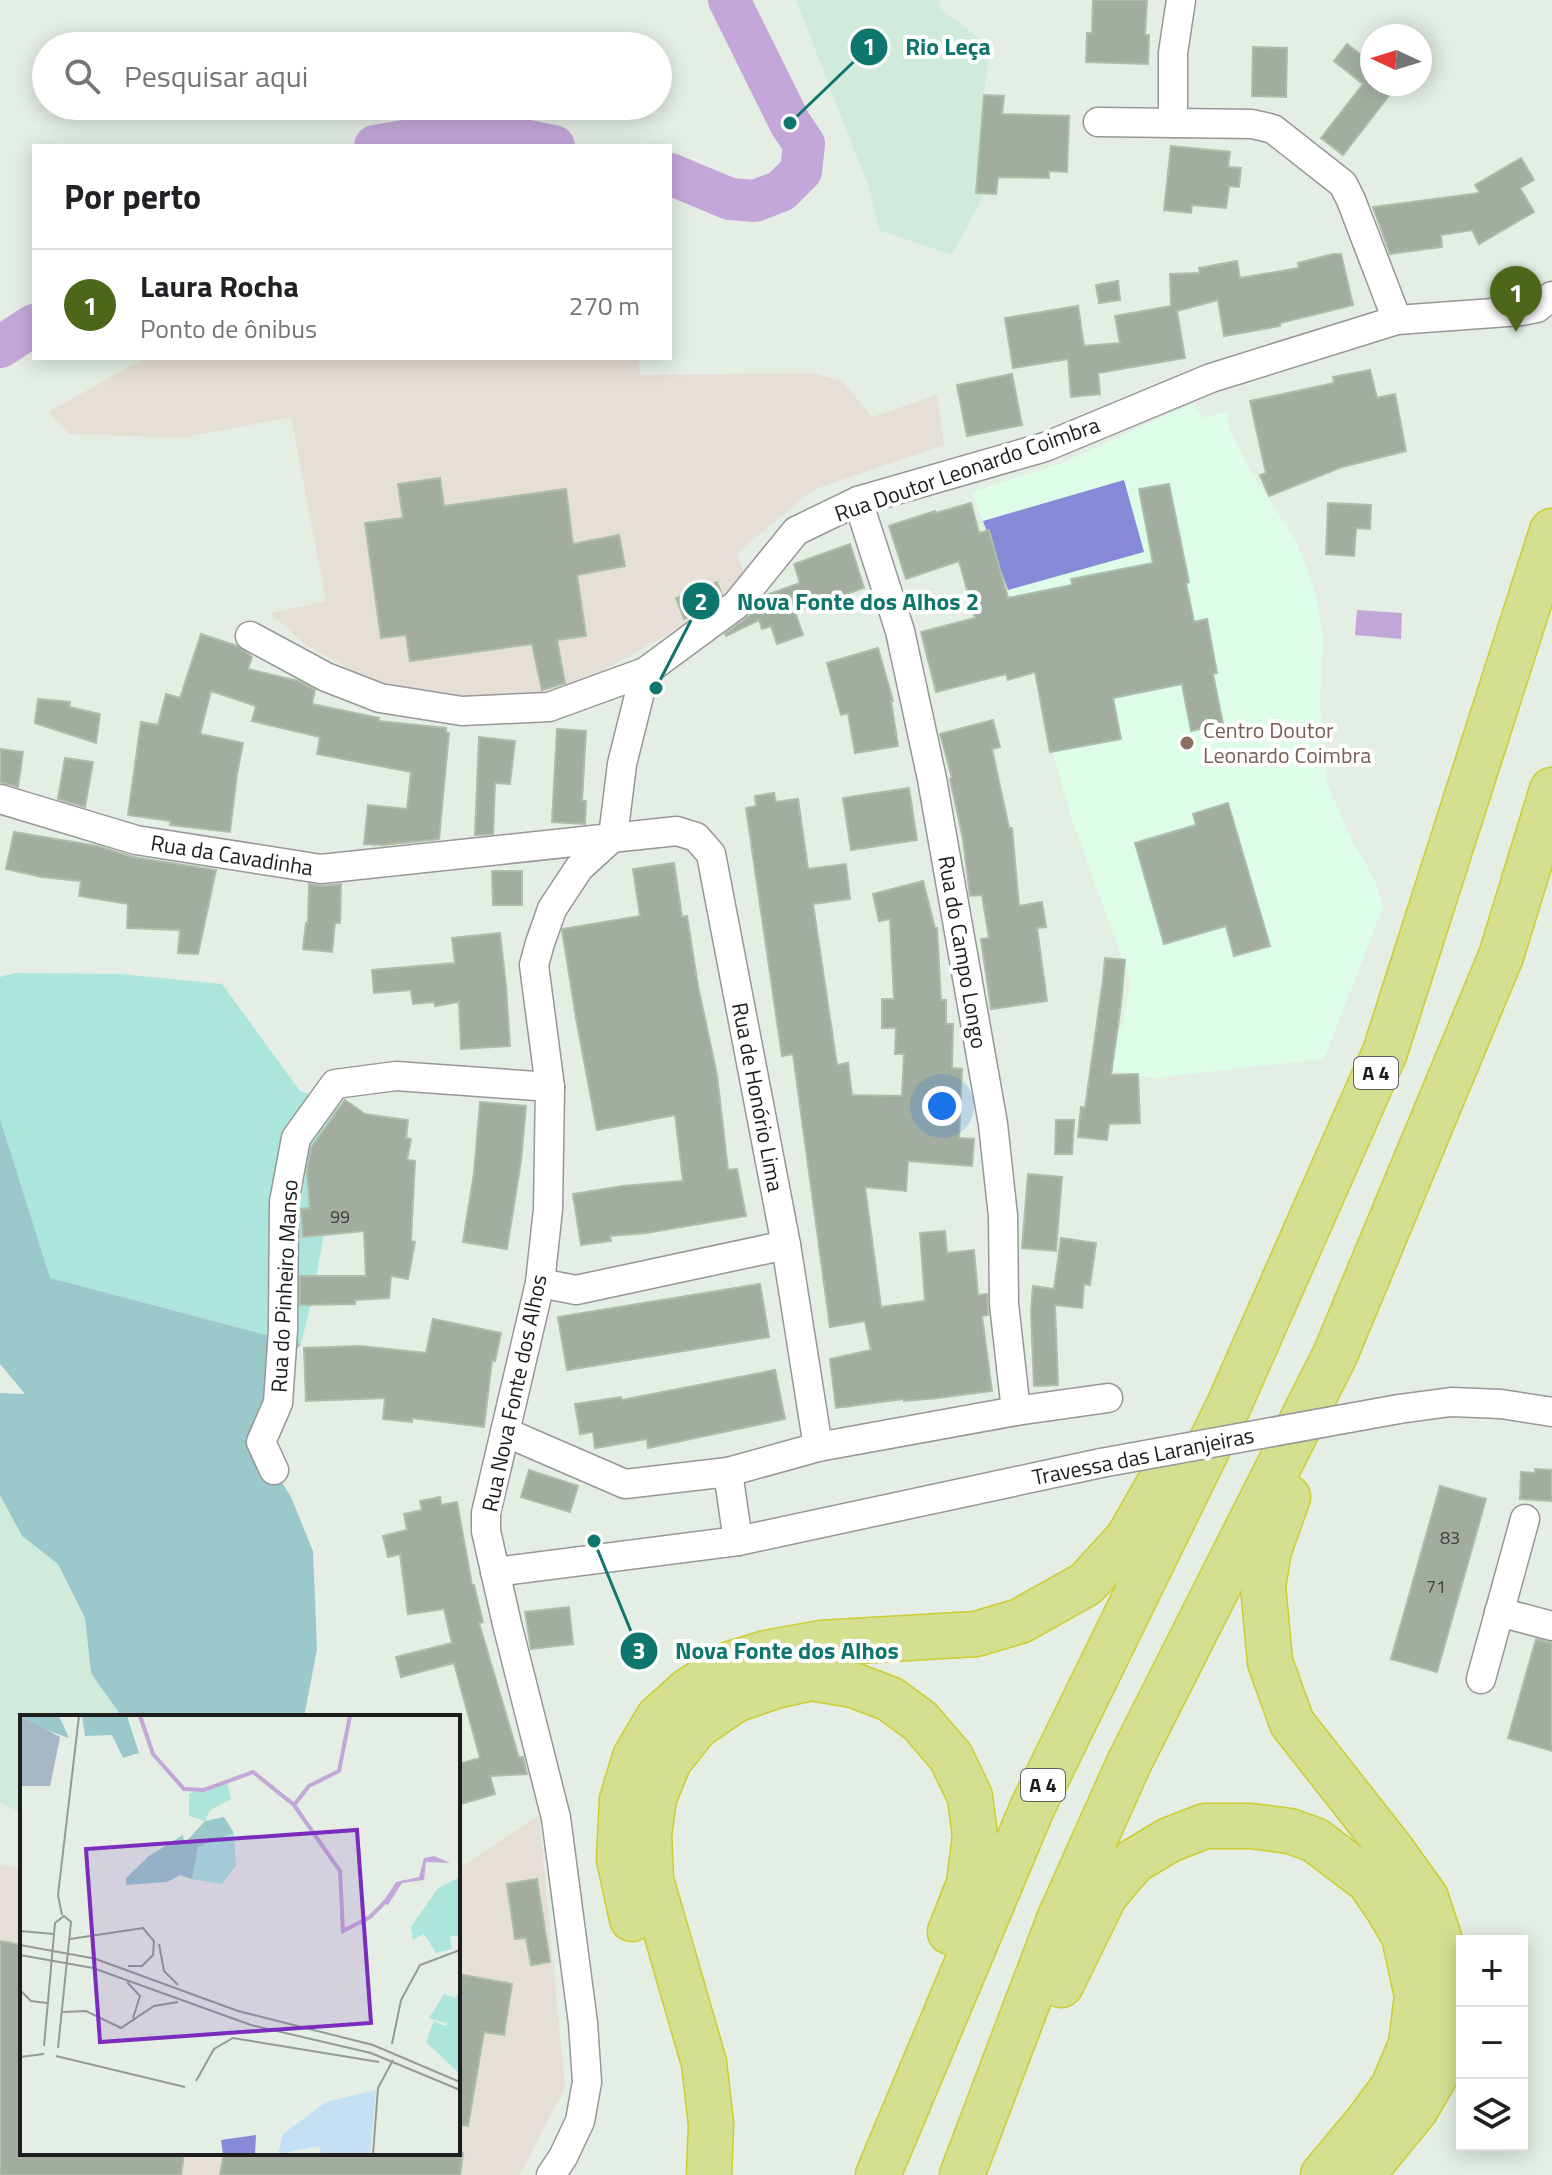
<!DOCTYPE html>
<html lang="pt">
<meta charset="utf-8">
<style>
:root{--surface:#fff;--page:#f2f2f2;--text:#202124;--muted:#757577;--line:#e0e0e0;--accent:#4c671a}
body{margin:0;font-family:"Titillium Web",sans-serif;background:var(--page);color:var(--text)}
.controls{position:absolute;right:24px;bottom:24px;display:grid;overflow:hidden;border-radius:0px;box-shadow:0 4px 20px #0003}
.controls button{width:72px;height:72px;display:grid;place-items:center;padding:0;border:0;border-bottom:2px solid var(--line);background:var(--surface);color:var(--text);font:40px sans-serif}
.compass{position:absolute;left:1360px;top:24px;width:72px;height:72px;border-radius:50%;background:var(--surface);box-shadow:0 4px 20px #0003;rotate:274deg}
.you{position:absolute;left:942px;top:1106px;width:28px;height:28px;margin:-20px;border:6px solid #fff;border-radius:50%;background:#1a73e8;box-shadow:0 0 0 12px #1a73e833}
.badge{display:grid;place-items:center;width:52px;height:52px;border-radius:50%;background:var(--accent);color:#fff;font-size:26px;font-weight:700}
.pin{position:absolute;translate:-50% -66px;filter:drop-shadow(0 2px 4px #0008)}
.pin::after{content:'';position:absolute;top:42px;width:28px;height:24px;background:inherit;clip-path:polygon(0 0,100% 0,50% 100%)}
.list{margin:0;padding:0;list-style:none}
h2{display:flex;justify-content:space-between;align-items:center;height:104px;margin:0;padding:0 32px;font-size:34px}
h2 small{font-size:26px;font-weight:400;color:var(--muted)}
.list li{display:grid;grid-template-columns:52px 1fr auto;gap:24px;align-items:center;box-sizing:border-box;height:112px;padding:0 32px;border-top:2px solid var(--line)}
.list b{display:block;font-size:30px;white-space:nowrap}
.list p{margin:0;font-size:26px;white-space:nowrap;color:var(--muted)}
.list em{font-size:26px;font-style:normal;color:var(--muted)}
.icon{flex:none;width:44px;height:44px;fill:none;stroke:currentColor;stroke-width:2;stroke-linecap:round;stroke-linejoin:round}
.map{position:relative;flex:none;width:1552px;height:2175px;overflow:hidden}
.search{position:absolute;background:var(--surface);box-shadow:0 4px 20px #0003;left:32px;top:32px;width:640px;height:88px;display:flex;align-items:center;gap:20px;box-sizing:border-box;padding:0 28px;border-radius:44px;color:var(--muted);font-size:30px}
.panel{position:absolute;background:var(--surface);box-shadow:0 4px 20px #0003;left:32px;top:144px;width:640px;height:216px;border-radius:0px}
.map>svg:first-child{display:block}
</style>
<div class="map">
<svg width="1552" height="2175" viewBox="0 0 1552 2175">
<rect width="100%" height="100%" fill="#e4eee4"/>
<!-- industrial -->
<g fill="#e6dfd6">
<path d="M145,358H639L640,375L812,373L842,381L872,417L937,395L944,445L813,490L737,553L746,581L692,621L588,679L541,693L476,698L369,680L306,645L270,613L326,601L291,417L181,438L69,434L48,412Z"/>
<path d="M539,1815L565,2087L520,2175H0V1864L22,1868V2153H458V1869Z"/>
</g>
<!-- education -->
<path fill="#defde8" d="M1193,403L1203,418L1228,411V426L1251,472L1295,539L1314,587L1323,638L1320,703L1327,783L1350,837L1375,880L1383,907L1324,1059L1154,1078L1101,1069L1122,1025L1131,983L1070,814L1012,599L972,492L1062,463Z"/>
<!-- farmland -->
<g fill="#d0ebdb">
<path d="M796,0H939L942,10L989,46L980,133L984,194L952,255L879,230L869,188Z"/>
<path d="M0,1495L22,1536L58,1564L85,1618L91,1673L122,1717H22V1813L0,1803Z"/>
</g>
<!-- grass -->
<path fill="#ace5dc" d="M15,973L120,974L222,984L300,1091L359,1110L336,1170L312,1299L301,1344L49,1278L0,1119V977Z"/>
<!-- forest -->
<path fill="#9bc8ca" d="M0,1119L50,1278L301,1344L279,1370L274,1470L291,1497L313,1551L317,1649L304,1717H122L91,1673L85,1618L58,1564L22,1536L0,1495V1393L25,1394L0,1364Z"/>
<!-- pitch -->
<path fill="#868ad8" d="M1124,480L1144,552L1008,590L983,521Z"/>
<!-- water -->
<path fill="#c3a7d9" d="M1357,610L1402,613L1401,639L1355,635Z"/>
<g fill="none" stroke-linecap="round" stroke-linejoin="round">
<!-- river -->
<g stroke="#c3a7d9" stroke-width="42">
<path d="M375,146L404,141L524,140L554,146"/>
<path d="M670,174L730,199L755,201L781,191L801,171L804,144L790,123L729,0"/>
<path d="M0,347L34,325"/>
</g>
</g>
<!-- building -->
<g fill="#a2ac9f" stroke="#acbea7" stroke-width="2">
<path d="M1093,0H1147L1145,35H1149L1148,64L1086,62L1087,33H1092Z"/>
<path d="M1347,44L1372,63V84H1398L1343,155L1321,138L1363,84L1334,61Z"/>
<path d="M1253,47L1287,48L1286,97L1252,96Z"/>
<path d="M984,95L1004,96L1002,114L1069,116L1067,172L1049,171V178L998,177L996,194L976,193Z"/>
<path d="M1171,146L1230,152L1228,167L1241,168L1239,187L1229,186L1226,208L1192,205L1191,213L1164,210Z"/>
<path d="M1521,158L1534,180L1520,188L1534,212L1479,244L1472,230L1441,235L1442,247L1390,254L1373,207L1480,193L1475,185Z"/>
<path d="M1333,254H1341L1353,305L1280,323V326L1224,336L1218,300L1177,311L1185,358L1098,373L1100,394L1071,397L1068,359L1013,368L1005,318L1078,306L1084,346L1120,343L1115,316L1171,306L1170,274L1200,273L1199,268L1237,261L1240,278L1299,268L1298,263Z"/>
<path d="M1118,281L1120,300L1099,303L1096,285Z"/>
<path d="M1370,370L1377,398L1395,394L1406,451L1342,467L1269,496L1260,475L1266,473L1250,401L1334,383L1333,377Z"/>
<path d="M1012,374L1022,425L967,436L957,385Z"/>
<path d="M440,478L444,506L566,489L573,544L619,535L625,566L577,575L586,636L557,640L565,683L542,690L532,644L410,661L406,635L381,638L365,523L403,518L398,484Z"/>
<path d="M1169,484L1189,582L1186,583L1194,622L1207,619L1217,673L1213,674L1223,724L1191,731L1182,684L1113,698L1121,739L1050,752L1035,672L1008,680L1006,674L936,692L921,632L975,618L959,561L906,579L889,526L935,511L936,513L971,503L979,533L989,530L1008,598L1072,585L1071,579L1153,563L1139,489Z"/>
<path d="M1328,503L1371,505L1370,529L1356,528L1354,556L1326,554Z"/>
<path d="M850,544L864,588L795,612L803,635L777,644L771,626L762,629L759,620L726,636L725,634L749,616L766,595L800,583L794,564Z"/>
<path d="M717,582L722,595L694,615L684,619L676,598Z"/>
<path d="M201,634L237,646L252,657L248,669L298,681L315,690L312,704L379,718L378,721L446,728V733H449L439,839L382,845L364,844L368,805L407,809L411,772L317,754L320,737L252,721L256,706L211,691L200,734L243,743L237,774L230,832L170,825L171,821L128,815L141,722L158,725L166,694L180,698Z"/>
<path d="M878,648L893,701H891L898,746L855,753L848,713L841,715L827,663Z"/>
<path d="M38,699L70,702L69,707L100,714L96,743L35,723Z"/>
<path d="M993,720L1000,747L992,749L1009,828H1012L1019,906L1042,902L1046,927L1037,928L1047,1001L991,1009L981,939L989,938L982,895L970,896L963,839L950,779L952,778L940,734Z"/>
<path d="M557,729L586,731L582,801H586L585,824L552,822Z"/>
<path d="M479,737L515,741L510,784L495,783L493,834L475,835Z"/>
<path d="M0,749L23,752L18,787L0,782Z"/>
<path d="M65,758L93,762L85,807L58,799Z"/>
<path d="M909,788L917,840L851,850L843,798Z"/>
<path d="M774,793L776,802L798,799L808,869L846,864L850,899L813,904L837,1065L848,1063L852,1095L902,1096L904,1054H895L896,1028H882V999H894L890,919L879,921L873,894L923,881L935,928H937L941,1000H946V1024H953L952,1068L962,1069L959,1138L974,1139L972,1166L908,1161L906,1191L865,1187L881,1307L925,1301L920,1233L945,1231L947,1253L974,1250L978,1295L987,1294V1295L988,1315L982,1316L992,1391L938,1398L904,1401V1399L836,1408L830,1359L871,1350L865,1321L830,1327L793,1054L782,1056L746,808L756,806L755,796Z"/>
<path d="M1228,803L1270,946L1234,956L1226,926L1164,944L1135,843L1196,825L1193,814Z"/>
<path d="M14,832L97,846L133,857L216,870L198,954L178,953L180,930L127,928L128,904L79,896L81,881L42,877L6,869Z"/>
<path d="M674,863L682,917L687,916L698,986L717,1075L728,1170L737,1169L746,1216L646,1233L610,1236L611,1241L581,1245L573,1194L623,1186L683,1181L675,1115L597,1130L576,1018L562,930L563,929L640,916L633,869Z"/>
<path d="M492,871H522V905H493Z"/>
<path d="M309,884L322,886L341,884L340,923H335L332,952L303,949L306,923H308Z"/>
<path d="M500,933L506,986L510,1046L461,1049L459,1002L435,1006L434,1002L413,1004L411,990L374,993L372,970L455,963L452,938Z"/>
<path d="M1105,958L1125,960L1121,1004L1111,1075L1138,1074L1140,1123L1109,1124L1107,1140L1078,1137L1081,1107L1085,1108L1103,980Z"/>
<path d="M345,1100L365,1114L408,1120L406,1138L411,1139L407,1160L415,1161L411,1241L415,1242L408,1279L391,1276L389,1298L355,1300V1304L300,1305V1276H366L364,1231L303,1237L301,1209L310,1208L307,1172L311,1148Z"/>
<path d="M480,1102L526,1106L521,1161L507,1249L463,1242L474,1173Z"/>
<path d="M1056,1120H1074L1072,1154H1055Z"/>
<path d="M1028,1174L1062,1177L1056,1251L1022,1248Z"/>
<path d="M1061,1238L1096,1243L1090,1285L1084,1284L1082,1308L1055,1305L1058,1385L1034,1386L1031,1311L1033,1286L1054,1289Z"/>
<path d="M760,1284L769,1337L567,1370L558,1317Z"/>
<path d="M433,1319L501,1333L495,1361L492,1360L484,1427L412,1418V1422L383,1419L385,1398L306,1401L304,1348L360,1346L426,1353Z"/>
<path d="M775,1370L785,1419L648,1448L647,1439L595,1448L593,1432L580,1434L575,1404L621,1397L622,1400Z"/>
<path d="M1535,1469L1552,1470V1501L1520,1499L1521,1472L1535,1473Z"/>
<path d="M529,1470L578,1486L570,1512L521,1497Z"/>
<path d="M1440,1486L1486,1499L1437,1672L1391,1659Z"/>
<path d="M440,1497L441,1505L457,1502L472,1585H474L483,1622L479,1623L519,1758L523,1757L527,1774L490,1776L495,1794L458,1805V1764L480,1758L454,1663L401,1677L396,1657L452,1643L444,1609L408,1614L400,1554L388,1557L383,1536L407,1530L404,1514L422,1510L420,1501Z"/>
<path d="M569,1607L573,1644L531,1649L525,1612Z"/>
<path d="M1536,1639L1552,1643V1751L1508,1738Z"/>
<path d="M537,1879L550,1962L531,1965L526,1938L515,1939L507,1884Z"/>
<path d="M0,1941L22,1945V2153H184L181,2175H0Z"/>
<path d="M458,1974L512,1984L504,2035L484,2032L468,2126L458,2125Z"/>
<path d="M224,2153H463L460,2175H220Z"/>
</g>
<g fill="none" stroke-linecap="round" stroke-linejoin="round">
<defs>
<g id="minor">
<path d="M1098,122L1252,124L1273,129L1343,184L1351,200L1397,320"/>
<path d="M1173,123V53L1181,0"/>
<path d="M858,501L900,631L932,779L993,1124L1003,1216L1004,1304L1016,1411"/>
<path d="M250,636L326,677L380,698L462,711L549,707L645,672L736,605L796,531L858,501L1045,447L1211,378L1397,320L1521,311L1537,308L1552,296"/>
<path d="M0,799L136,840L321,869L677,831L696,837L711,854L786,1245L818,1447"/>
<path d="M540,1283L576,1290L786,1245"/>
<path d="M1399,1409L1451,1402L1501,1404L1552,1412"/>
<path d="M505,1432L625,1484L728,1472L738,1541"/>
<path d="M274,1470L261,1442L278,1403L283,1330L284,1202L296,1138L335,1084L396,1076L550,1087"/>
<path d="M728,1472L818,1447L1016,1411L1108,1398"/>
<path d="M495,1572L738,1541L1101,1463"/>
<path d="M1499,1612L1552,1626"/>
<path d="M1481,1679L1525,1519"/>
<path d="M551,2175L563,2157L580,2121L587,2082L583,2023L556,1818L507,1624L486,1531V1513L540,1283L548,1209L550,1087L534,965L540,943L552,909L579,868L613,837L622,764L645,672"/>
</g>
<g id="motorway">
<path d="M1288,1497L1269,1550L1263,1586L1270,1662L1292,1723L1391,1849L1426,1898L1447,1962L1450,1993L1447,2023L1439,2069L1416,2109L1362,2175"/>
<path d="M632,1919L619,1859L622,1800L635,1757L658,1718L689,1690L730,1664L766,1653L821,1643L976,1634L1020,1621L1086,1584L1128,1538L1160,1482L1166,1475"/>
<path d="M1061,1985L1105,1895L1134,1861L1169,1840L1205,1826H1251L1290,1831L1315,1840L1369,1881L1388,1909L1404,1936L1417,1996L1411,2044L1393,2087L1368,2121L1323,2175"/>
<path d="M709,2175L711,2124L704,2063L651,1880L649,1835L654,1798L669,1761L696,1727L735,1700L775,1686L811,1678L853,1685L890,1699L920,1721L951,1757L970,1797L975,1836L969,1884L950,1932"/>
<path d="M878,2175L1033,1806L1229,1405L1385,1052L1552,531"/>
<path d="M962,2175L1060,1917L1129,1763L1335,1355L1501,956L1552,790"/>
</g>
</defs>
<!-- minor casing -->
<use href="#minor" stroke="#979797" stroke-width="31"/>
<!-- motorway casing -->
<use href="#motorway" stroke="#cdcd30" stroke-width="47"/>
<!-- minor -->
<use href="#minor" stroke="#fff" stroke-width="28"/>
<!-- motorway -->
<use href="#motorway" stroke="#d4e090" stroke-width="44"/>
<defs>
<path id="minor-bridge" d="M1101,1463L1399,1409"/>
</defs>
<!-- minor-bridge casing -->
<use href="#minor-bridge" stroke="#979797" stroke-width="31" stroke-linecap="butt"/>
<!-- minor-bridge -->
<use href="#minor-bridge" stroke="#fff" stroke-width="28"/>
</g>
<!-- markers -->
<circle fill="#8d6e63" stroke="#fff" stroke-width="3" cx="1187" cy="743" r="8"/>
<g text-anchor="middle" stroke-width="8" stroke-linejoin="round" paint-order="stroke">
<!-- number labels -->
<g font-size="18" fill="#3e413e">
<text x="340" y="1223">99</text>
<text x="1450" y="1544">83</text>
<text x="1436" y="1593">71</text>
</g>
<!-- shield labels -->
<g fill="#fff" stroke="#616161" stroke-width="2">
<rect x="1354" y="1057" width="44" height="32" rx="6"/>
<rect x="1021" y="1769" width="44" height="32" rx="6"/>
</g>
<g font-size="20" font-weight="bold" fill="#1d1d1d">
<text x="1376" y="1080">A 4</text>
<text x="1043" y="1792">A 4</text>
</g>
<!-- street labels -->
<g font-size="22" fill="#1d1d1d" stroke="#fff">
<text transform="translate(967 469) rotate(-19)" y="8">Rua Doutor Leonardo Coimbra</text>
<text transform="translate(232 855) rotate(9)" y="8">Rua da Cavadinha</text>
<text transform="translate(963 952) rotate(80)" y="8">Rua do Campo Longo</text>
<text transform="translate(758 1097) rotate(79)" y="8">Rua de Honório Lima</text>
<text transform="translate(284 1286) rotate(-87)" y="8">Rua do Pinheiro Manso</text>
<text transform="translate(514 1393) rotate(-78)" y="8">Rua Nova Fonte dos Alhos</text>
<text transform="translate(1143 1456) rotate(-11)" y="8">Travessa das Laranjeiras</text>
</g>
<!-- education labels -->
<g font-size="22" fill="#785e54" stroke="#fff" text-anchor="start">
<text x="1203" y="738">Centro Doutor<tspan x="1203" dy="25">Leonardo Coimbra</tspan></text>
</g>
</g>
<!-- overview -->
<g transform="translate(20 1715)">
<rect width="440" height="440" fill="#e4eee4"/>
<path d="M207,66L211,84L190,95L185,106L169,101V79ZM214,118L216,151L202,169L172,164L178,132ZM440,162V221H430L432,234L416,238L404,219L393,225L391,212L418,173ZM440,275L439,352L440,359L406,327L414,306L425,311L428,309L409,303L424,279L435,283Z" fill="#ace5dc"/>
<path d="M0,1H39L49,23L26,15ZM62,1H107L119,38L103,43L92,20L65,21ZM204,102L214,118L178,132L172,164L160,160L147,167L106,170V163L129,141L163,120L164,129L185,106Z" fill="#9bc8ca"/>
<path d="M0,1L40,22L30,71H0Z" fill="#a6b6c5"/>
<path d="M356,375L350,439H301L299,431L258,439L263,419L306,387Z" fill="#c3e0f5"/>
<path d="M236,420L235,439H203L201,425Z" fill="#868ad8"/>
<path d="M414,141L430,148L406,147L404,165L382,168L368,190L363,187L376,167L399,162L404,143Z" fill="#c3a7d9"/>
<path fill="none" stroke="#c3a7d9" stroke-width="4" d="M120,1L133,39L164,74L184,75L233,57L274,90L320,156L323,216L350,202L368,184M274,90L289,71L319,56L330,1"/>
<path fill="none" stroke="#949a94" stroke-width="2" d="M42,200L38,180L59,1M0,216L34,219M50,224L123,213L134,226L133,240L122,251H108M139,229L144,256L158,270M0,230L77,244M0,240L73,253L231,310L351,338L440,375M73,243L218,296L353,330L440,367M107,267L120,281L113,303M0,275L11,286L27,288M43,297L66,296L101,313L134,291L158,287M372,329L381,285L400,250L440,235M24,331L35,208L44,201L51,207L38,333M36,341L165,372M0,342L24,339M176,366L194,334L213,323L359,347M353,439L358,373L373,345"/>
<path fill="#7b2cbf" fill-opacity="0.15" stroke="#7b2cbf" stroke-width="4" d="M337,115L351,308L80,327L66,134Z"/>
<rect width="440" height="440" fill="none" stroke="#1d1d1d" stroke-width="4"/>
</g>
<!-- callouts -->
<path fill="none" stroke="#0f766e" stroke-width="3" d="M790 123L869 47M656 688L701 601M594 1541L639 1651"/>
<g fill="#0f766e" stroke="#fff" stroke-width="3">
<circle cx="790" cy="123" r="8"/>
<circle cx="656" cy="688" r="8"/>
<circle cx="594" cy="1541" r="8"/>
<circle cx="869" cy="47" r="20"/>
<circle cx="701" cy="601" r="20"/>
<circle cx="639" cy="1651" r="20"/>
</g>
<g font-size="24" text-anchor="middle" font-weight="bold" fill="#fff">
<text x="869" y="55">1</text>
<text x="701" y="610">2</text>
<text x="639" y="1659">3</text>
</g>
<g font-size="24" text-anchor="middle" font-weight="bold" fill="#0f766e" stroke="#fff" stroke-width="8" stroke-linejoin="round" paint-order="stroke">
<text x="948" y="55">Rio Leça</text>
<text x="858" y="610">Nova Fonte dos Alhos 2</text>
<text x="787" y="1659">Nova Fonte dos Alhos</text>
</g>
</svg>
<div class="controls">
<button>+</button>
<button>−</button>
<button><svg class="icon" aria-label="layers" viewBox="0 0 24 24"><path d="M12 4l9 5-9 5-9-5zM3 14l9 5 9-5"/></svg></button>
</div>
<svg class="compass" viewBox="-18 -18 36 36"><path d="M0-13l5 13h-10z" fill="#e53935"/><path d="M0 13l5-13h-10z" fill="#757577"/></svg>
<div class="you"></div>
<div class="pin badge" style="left:1516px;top:332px">1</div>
<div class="search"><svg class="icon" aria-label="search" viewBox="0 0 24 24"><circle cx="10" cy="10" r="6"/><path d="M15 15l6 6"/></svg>Pesquisar aqui</div>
<section class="panel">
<h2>Por perto<small></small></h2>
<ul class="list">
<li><span class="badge">1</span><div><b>Laura Rocha</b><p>Ponto de ônibus</p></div><em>270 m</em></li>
</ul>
</section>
</div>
